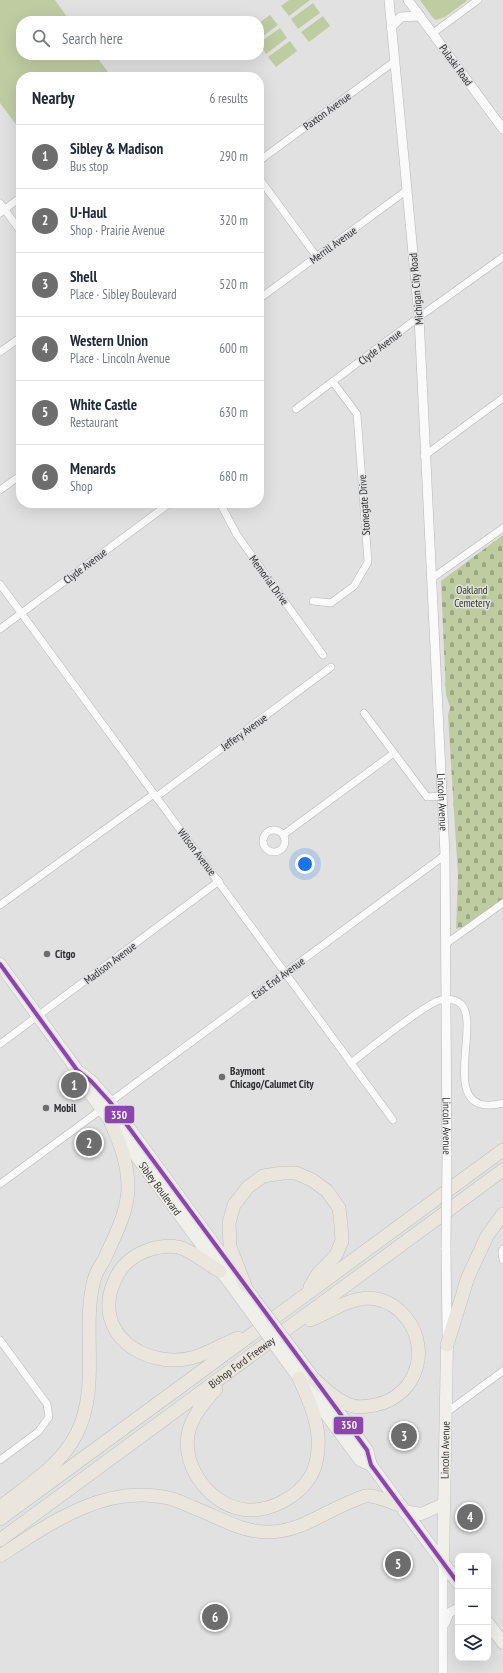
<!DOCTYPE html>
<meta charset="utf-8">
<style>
:root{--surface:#fff;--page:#f6f6f7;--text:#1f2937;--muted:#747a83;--line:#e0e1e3;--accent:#6d6d6e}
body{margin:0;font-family:"PT Sans Narrow",sans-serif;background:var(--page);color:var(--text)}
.controls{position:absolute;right:12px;bottom:12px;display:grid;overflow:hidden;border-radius:8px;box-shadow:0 4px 16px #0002}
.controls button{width:36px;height:36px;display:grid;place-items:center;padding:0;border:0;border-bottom:1px solid var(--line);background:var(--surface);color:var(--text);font:20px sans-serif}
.you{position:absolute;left:305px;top:864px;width:14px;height:14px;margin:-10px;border:3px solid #fff;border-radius:50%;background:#1a73e8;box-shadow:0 0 0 6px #1a73e833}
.badge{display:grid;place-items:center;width:26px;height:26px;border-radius:50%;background:var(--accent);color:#fff;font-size:13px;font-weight:700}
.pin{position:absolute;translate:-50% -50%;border:2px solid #fff;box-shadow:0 1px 4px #0006}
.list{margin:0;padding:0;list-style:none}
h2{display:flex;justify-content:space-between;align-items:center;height:52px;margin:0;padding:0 16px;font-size:17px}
h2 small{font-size:13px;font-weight:400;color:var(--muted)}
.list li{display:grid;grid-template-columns:26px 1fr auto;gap:12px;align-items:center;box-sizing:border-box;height:64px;padding:0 16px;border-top:1px solid var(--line)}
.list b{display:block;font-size:15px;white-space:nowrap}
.list p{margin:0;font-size:13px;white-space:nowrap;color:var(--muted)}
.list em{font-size:13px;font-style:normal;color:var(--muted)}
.icon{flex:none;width:22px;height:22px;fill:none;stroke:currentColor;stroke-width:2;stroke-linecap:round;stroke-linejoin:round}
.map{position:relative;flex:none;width:503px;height:1673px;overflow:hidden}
.search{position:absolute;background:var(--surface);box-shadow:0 4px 16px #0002;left:16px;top:16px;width:248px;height:44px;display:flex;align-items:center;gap:10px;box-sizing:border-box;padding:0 14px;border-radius:16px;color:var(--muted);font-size:15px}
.panel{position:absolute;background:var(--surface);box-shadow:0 4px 16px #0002;left:16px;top:72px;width:248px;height:436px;border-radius:16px}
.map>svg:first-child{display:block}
</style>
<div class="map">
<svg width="503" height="1673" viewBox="0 0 503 1673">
<defs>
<pattern id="cemetery-stones" width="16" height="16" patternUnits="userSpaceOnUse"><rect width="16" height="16" fill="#bfcca2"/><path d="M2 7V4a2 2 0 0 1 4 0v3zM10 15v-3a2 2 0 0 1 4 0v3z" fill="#9ca684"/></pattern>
</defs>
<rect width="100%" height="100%" fill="#e1e1e1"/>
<!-- green -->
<g fill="#bfcca2">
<path d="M0,0H55L70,21H21V55H95L112,77H21V131L0,103Z"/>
<path d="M289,0H310L289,16L281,6Z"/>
<path d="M420,0H468L445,17L436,20L433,18Z"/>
<path d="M313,3L320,13L298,29L291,19Z"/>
<path d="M270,15L278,25L259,39V23Z"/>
<path d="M323,16L330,26L309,42L301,32Z"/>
<path d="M280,28L287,38L266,54L259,43Z"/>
<path d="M290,41L297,51L276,67L268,57Z"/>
</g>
<!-- cemetery -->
<path fill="url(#cemetery-stones)" d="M503,535V899L466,926L456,929L458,876L448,715L450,707L446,695L441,581Z"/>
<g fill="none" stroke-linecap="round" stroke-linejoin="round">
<defs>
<g id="minor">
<path d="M433,33L478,0"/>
<path d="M259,161L395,61"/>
<path d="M259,178L317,257"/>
<path d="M0,203L21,232"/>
<path d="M0,213L21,197"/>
<path d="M259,299L407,190"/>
<path d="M0,352L21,337"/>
<path d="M296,409L419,317L503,257"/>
<path d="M424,456L503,398"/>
<path d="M0,490L21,475"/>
<path d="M220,503L237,535L323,655"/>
<path d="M431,579L503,528"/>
<path d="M0,584L393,1120"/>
<path d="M313,601L331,603L354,586L368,562L357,414L333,382"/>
<path d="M0,629L170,503"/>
<path d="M364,713L427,797L442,796"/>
<path d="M156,797L331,667"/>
<circle cx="274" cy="841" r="11"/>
<path d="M283,835L394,753"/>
<path d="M0,905L154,794"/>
<path d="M447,943L503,903"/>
<path d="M0,1044L219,881"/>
<path d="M351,1063C365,1052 429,1001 441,1000C447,999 456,999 461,1004C480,1023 444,1100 485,1105C492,1105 496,1105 503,1103"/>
<path d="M110,1102L445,855"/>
<path d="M0,1184L102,1109"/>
<path d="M503,1249L502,1252L503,1260"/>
<path d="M0,1340L47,1404L49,1417L38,1432L0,1460"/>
<path d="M447,1412L503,1371"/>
</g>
<g id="tertiary">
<path id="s1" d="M389,0L419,317L445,855L447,1155"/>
<path d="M408,0L503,129"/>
<path d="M391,27L401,17L420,16"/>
<path d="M446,1248L447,1335"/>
<path d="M443,1563V1673"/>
<path d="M445,1623L449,1613L458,1608"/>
</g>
<g id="primary">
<path id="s2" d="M0,964L77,1070L86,1088L246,1305"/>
<path d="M81,1073L91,1081L110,1102L254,1299"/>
<path d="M297,1356L367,1450L371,1465"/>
<path d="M288,1363L360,1460L371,1465L458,1583"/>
<path d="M404,1511L421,1514L444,1504"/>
<path id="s3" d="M443,1563L447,1345"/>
<path d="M488,1623L503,1643"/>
</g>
<g id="motorway">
<path d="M220,1271C208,1265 190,1249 178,1247C168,1245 157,1247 148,1250C132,1256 120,1266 114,1282C92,1333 144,1369 191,1358C208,1354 222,1344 238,1338"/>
<path d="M245,1285L230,1247L229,1223L234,1205L248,1187L263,1176L283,1173H296L312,1180L327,1191L339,1208L341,1225L342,1241L336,1255L318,1274L310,1287"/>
<path d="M310,1320C330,1312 345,1300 367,1298C379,1298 391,1303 400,1311C433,1342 420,1396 375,1405C368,1406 360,1408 353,1406C338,1402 325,1389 314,1379"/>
<path d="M447,1345L468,1277L487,1236L503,1214"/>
<path d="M216,1389C204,1402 191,1417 188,1435C182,1469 213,1508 248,1510C271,1511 298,1497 310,1477C317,1467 319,1448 318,1436C316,1415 307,1396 299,1378"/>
<path d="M0,1507C27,1486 60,1466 76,1435C101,1387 81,1330 94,1280C96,1272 101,1265 105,1258C115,1235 128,1212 128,1187C128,1164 120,1143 111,1123"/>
<path d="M0,1519L503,1150"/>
<path id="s4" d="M0,1540L503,1170"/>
<path d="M0,1556C49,1524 101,1486 163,1497C173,1498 183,1503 192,1507C219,1517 241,1533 271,1532C302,1531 327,1510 355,1500C360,1498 365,1495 370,1496C381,1497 391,1502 401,1506"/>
</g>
</defs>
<!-- minor casing -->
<use href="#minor" stroke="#b6b6b6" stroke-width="8"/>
<!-- tertiary casing -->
<use href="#tertiary" stroke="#b6b6b6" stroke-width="10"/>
<!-- primary casing -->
<use href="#primary" stroke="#bfbfc0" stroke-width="13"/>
<!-- motorway casing -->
<use href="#motorway" stroke="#bfbfc0" stroke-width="14"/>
<!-- minor -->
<use href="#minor" stroke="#fafafa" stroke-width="7"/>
<!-- tertiary -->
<use href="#tertiary" stroke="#fafafa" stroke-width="9"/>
<!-- primary -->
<use href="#primary" stroke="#f0efe9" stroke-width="12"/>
<!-- motorway -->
<use href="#motorway" stroke="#eae6dd" stroke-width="13"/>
<defs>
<path id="tertiary-bridge" d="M446,1248L447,1155"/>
<g id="primary-bridge">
<path d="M254,1299L297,1356"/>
<path d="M246,1305L288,1363"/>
</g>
</defs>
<!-- tertiary-bridge casing -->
<use href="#tertiary-bridge" stroke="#b6b6b6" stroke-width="10" stroke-linecap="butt"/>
<!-- primary-bridge casing -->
<use href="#primary-bridge" stroke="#bfbfc0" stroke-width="13" stroke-linecap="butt"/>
<!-- tertiary-bridge -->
<use href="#tertiary-bridge" stroke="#fafafa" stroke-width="9"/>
<!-- primary-bridge -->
<use href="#primary-bridge" stroke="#f0efe9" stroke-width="12"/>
<defs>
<path id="bus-1" d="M0,964L77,1070L91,1081L110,1102L367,1450L371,1465L458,1583"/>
</defs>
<!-- bus-1 casing -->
<use href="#bus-1" stroke="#e0e1e2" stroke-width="7"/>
<!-- bus-1 -->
<use href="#bus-1" stroke="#8e44ad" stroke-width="4"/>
</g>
<!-- markers -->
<g fill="#6d6d6e" stroke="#e0e1e2" stroke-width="1.5">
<circle cx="47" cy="954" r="4"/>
<circle cx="222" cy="1077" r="4"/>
<circle cx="46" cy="1108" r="4"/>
</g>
<g text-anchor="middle" stroke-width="3" stroke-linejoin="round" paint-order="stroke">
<!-- street labels -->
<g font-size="11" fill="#2f2f30" stroke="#e0e1e2">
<text transform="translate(456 65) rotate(54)" y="4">Pulaski Road</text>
<text transform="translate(327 111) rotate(-36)" y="4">Paxton Avenue</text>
<text transform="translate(333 245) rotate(-36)" y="4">Merrill Avenue</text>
<text transform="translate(416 289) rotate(-95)" y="4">Michigan City Road</text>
<text transform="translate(380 347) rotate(-37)" y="4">Clyde Avenue</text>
<text transform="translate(364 505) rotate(-94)" y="4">Stonegate Drive</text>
<text transform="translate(85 566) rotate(-37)" y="4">Clyde Avenue</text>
<text transform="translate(269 580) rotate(54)" y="4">Memorial Drive</text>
<text transform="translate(244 732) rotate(-36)" y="4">Jeffery Avenue</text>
<text dy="4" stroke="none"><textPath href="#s1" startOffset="804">Lincoln Avenue</textPath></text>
<text transform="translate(197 852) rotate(53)" y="4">Wilson Avenue</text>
<text transform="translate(110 963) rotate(-37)" y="4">Madison Avenue</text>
<text transform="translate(278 978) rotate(-36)" y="4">East End Avenue</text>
<text dy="4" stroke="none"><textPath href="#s1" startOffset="1128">Lincoln Avenue</textPath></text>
<text dy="4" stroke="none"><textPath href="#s2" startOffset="276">Sibley Boulevard</textPath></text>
<text dy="4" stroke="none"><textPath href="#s4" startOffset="300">Bishop Ford Freeway</textPath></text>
<text dy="4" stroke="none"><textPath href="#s3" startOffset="113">Lincoln Avenue</textPath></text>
</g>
<!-- park labels -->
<g font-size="11" fill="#2f3a15" stroke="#e0e1e2">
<text x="472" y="594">Oakland<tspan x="472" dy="13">Cemetery</tspan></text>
</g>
<!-- poi labels -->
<g font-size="11" font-weight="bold" fill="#2f2f30" stroke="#e0e1e2" text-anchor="start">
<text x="55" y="958">Citgo</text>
<text x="230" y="1075">Baymont<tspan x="230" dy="13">Chicago/Calumet City</tspan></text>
<text x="54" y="1112">Mobil</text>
</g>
</g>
<g stroke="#e0e1e2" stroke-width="1.5">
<rect x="104" y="1105" width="31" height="19" rx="4" fill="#8e44ad"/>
<rect x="333" y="1416" width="31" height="19" rx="4" fill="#8e44ad"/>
</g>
<g font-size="11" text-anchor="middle" font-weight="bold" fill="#fff">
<text x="119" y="1119">350</text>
<text x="349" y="1429">350</text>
</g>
</svg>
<div class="controls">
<button>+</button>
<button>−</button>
<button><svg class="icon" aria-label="layers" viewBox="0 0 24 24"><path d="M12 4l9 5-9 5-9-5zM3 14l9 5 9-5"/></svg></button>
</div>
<div class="you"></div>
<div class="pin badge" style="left:74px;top:1085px">1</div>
<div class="pin badge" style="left:89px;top:1143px">2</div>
<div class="pin badge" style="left:404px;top:1436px">3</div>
<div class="pin badge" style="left:470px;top:1517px">4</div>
<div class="pin badge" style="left:398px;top:1564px">5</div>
<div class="pin badge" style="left:215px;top:1617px">6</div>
<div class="search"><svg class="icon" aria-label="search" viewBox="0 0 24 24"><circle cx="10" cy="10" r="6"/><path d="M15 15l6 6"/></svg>Search here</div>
<section class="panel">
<h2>Nearby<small>6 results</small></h2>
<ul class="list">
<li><span class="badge">1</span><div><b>Sibley &amp; Madison</b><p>Bus stop</p></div><em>290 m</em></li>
<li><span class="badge">2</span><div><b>U-Haul</b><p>Shop · Prairie Avenue</p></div><em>320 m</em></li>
<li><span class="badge">3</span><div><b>Shell</b><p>Place · Sibley Boulevard</p></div><em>520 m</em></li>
<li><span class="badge">4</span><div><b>Western Union</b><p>Place · Lincoln Avenue</p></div><em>600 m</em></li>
<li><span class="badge">5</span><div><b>White Castle</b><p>Restaurant</p></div><em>630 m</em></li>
<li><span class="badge">6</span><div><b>Menards</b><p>Shop</p></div><em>680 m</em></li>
</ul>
</section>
</div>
